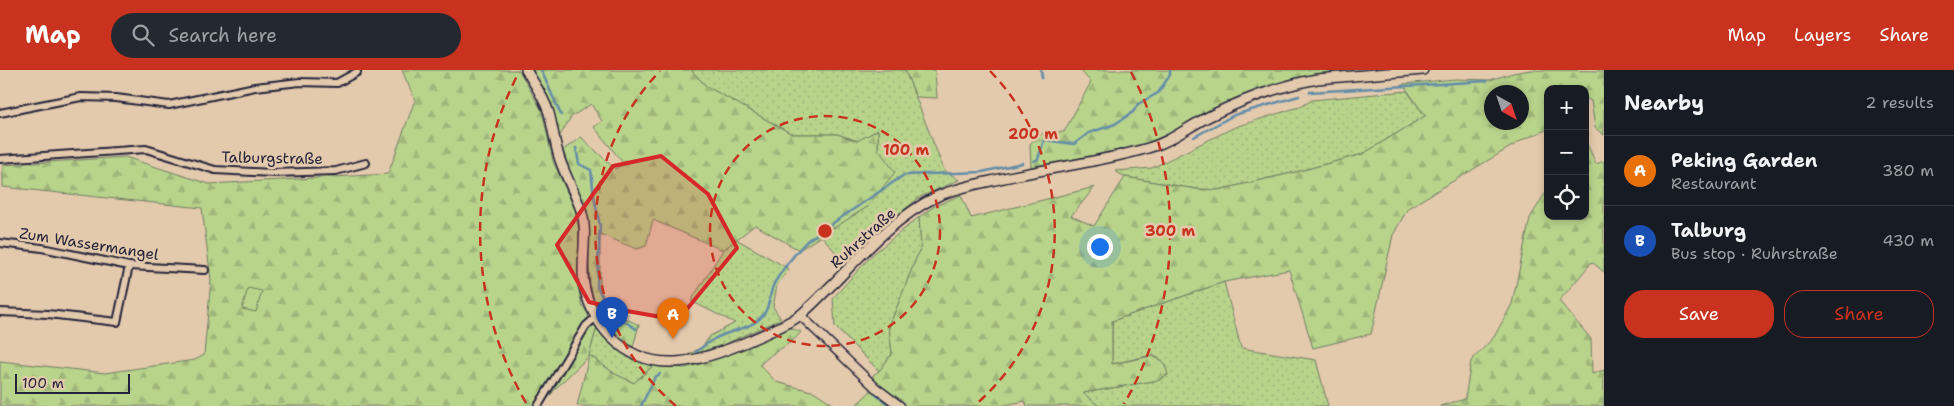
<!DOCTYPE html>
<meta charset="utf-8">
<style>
:root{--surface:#171b24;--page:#242831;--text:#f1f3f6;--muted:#9ea1a6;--line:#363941;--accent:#c8321e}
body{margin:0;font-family:"Shantell Sans",sans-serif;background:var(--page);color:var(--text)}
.controls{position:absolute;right:15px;top:15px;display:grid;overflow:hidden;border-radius:10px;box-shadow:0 2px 8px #0003}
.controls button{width:45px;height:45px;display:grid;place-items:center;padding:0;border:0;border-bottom:1px solid var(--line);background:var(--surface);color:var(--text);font:25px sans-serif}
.compass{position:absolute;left:1484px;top:15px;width:45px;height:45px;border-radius:50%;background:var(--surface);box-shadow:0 2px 8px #0003;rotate:140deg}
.scale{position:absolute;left:15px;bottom:12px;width:115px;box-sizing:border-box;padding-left:5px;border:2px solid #22223b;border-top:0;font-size:14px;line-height:18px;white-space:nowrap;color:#22223b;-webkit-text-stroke:4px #e4caac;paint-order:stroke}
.you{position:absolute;left:1099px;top:176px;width:18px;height:18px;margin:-12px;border:4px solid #fff;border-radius:50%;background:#1a73e8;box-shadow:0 0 0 8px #1a73e833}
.badge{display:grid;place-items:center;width:32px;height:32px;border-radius:50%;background:var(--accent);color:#fff;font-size:16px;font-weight:700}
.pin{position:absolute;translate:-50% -41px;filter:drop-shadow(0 1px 2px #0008)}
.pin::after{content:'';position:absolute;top:26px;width:18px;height:15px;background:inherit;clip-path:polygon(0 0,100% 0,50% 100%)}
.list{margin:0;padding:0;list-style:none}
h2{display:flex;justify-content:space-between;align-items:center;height:65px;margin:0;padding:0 20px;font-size:21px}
h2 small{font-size:16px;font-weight:400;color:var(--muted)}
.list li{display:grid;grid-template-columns:32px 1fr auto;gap:15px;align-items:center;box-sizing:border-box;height:70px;padding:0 20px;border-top:1px solid var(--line)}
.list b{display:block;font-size:19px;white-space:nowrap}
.list p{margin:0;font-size:16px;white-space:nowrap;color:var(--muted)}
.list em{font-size:16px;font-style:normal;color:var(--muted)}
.actions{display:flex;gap:10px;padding:15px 20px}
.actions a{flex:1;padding:11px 0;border:1px solid var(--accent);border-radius:20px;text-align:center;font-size:18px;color:var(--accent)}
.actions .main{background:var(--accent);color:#fff}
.icon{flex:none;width:28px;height:28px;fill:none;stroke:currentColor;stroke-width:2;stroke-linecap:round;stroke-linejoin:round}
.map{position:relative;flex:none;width:1604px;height:336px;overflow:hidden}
header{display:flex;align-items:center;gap:30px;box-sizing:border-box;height:70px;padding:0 25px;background:var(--accent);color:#fff}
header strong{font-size:24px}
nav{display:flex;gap:28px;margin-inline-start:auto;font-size:18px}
.search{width:350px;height:45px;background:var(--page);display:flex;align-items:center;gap:12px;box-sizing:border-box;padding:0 18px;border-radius:28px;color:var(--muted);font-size:19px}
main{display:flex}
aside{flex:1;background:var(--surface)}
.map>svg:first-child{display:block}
</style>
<header>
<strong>Map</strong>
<div class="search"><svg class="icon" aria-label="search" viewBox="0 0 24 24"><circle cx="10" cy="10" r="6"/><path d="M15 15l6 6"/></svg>Search here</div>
<nav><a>Map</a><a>Layers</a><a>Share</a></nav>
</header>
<main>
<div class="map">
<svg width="1604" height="336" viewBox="0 0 1604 336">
<defs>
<pattern id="grass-dots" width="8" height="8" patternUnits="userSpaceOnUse" patternTransform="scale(1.25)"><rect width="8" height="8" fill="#b8d48b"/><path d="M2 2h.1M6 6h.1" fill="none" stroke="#9eb679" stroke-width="1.8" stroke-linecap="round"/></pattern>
<pattern id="forest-firs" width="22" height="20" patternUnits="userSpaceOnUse" patternTransform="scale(1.25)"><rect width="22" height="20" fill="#b8d48b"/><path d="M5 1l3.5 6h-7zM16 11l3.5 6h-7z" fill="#9eb679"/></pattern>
</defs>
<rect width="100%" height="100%" fill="#e4caac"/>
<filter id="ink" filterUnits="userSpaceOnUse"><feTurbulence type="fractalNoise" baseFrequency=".02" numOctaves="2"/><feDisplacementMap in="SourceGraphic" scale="10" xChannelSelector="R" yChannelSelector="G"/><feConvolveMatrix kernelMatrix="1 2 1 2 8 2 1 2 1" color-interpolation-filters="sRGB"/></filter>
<g filter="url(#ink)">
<!-- grass -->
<g fill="url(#grass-dots)" stroke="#6d7b63">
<path d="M691,0H905L944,100L959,110L920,127L843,191L821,165L867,137L878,79V60L858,71L837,64H792L706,16Z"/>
<path d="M1407,21L1425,46L1363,84L1296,102L1218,120L1196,119L1125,107L1115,101L1152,98L1235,57L1302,36L1312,30Z"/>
<path d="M919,147L921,176L889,257L892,284L879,301L835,257L833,228L872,185Z"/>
<path d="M736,169L789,199L777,215L773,237L781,249L725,274L685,287L703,276L710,266L735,253L691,231L723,180Z"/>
<path d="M1224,212L1241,278L1316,290L1328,336H1099L1083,323L1159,310L1168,305L1163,291L1152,285L1112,294V251Z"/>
<path d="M597,257C612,275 631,287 654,295L634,313L615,304L589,285Z"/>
</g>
<!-- forest -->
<g fill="url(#forest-firs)" stroke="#6d7b63" fill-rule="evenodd">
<path d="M402,0H519L542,41L553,91L575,140L579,160L578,217L582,235L597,257L589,285L615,304L634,313L654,295L685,298L703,293L788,257L801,262C791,276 773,280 760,295L776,312L815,322L836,336H577L589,286L556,318L542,336H0V291L105,303L195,290L204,285L211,210L202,138L3,117V95L125,87L209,114L388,104L415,30Z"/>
<path d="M531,0H691L706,16L792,64H837L857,71L878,60V79L895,102L867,137L799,180L755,155L723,180L653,150L646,176L637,179L600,164V220L612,242L639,255L633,277L615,262L594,230L590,214L587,140L573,110L563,80L581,67L615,99L624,94L594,57L602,51L591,34L571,47L559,67C553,41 546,23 531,0Z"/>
<path d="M905,0H935L937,28L916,27Z"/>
<path d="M1080,0H1378V1L1308,6L1265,18L1209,40L1167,65L1134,78L1031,97L1030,74C1042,61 1047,61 1064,62L1091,12Z"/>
<path d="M1531,0L1604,1V65L1595,58L1591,31L1585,28V19H1548V57L1546,60L1524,69L1408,138L1393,165L1371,264L1313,278L1289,200L1224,212L1112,251V294L1152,286L1163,291L1168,304L1159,310L1083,323L1099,336H1027L1025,331L1000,336H855L871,321L873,305L879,301L892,284L889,257L921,176L919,147L933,137L961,125L971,148L1095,117L1071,146L1094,156L1125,107L1196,119L1218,120L1296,102L1363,84L1425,46L1403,14L1455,9L1490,10L1513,3ZM1492,22H1522V52H1492Z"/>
<path d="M1585,73L1588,76L1596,94L1604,91V202L1592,192L1559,231L1591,269L1592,304L1604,300V336H1440L1465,329L1471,291L1494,267L1512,234L1530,148L1548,119V146H1585Z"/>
</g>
<!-- garden -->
<path fill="#b8d48b" stroke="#6d7b63" d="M248,218L262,221L256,242L242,239Z"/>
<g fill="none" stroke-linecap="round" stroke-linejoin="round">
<!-- stream -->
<g stroke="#648ca8" stroke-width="2.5">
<path d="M541,0L561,45"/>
<path d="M1041,0L1042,8"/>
<path d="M1310,22L1487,11"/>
<path d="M1194,67L1234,45L1299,26"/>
<path d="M576,78L579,94L591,100L594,126L600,156L597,216L608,240L636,259"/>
<path d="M1034,91L1038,89L1044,70L1074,74L1089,63L1115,54L1133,42L1138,34L1158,23L1170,5V0"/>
<path d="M696,282C702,278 708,272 714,269C729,260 753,259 763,245C770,237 769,226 773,216C779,203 797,181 808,170L904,105L982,102L1022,93"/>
<path d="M875,324L891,336"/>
<path d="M641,336L655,307L660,304"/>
</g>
<defs>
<g id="minor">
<path d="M0,43L81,27L116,28L169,35L255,17L300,12L337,13L357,2"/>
<path d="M0,89L146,79L215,100L274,103L336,101L366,93"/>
<path d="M0,173L42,178L129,196L205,200"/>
<path d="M0,242L48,244L117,252L129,196"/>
<path d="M538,336L586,256L596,247"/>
</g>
<path id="tertiary" d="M800,245L876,318L900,336"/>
<path id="secondary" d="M526,0C534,13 544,27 549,43C553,58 555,75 560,90C566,107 575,123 581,140C589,164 580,190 584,215C587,233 598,254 611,267C652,309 705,290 751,270C768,262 785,256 799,246C812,236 823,223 835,212C865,181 898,145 938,126C956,118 976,114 995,110C1046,98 1098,93 1148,78C1171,72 1189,56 1210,46C1244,29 1280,16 1317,9L1423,0"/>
</defs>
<!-- minor casing -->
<use href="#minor" stroke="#22223b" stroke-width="10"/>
<!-- tertiary casing -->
<use href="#tertiary" stroke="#22223b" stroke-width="11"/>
<!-- secondary casing -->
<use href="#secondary" stroke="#22223b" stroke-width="12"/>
<!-- minor -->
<use href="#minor" stroke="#e4caac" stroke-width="6"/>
<!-- tertiary -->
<use href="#tertiary" stroke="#e4caac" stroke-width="8"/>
<!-- secondary -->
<use href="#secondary" stroke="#e4caac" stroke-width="9"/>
</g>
</g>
<!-- marked area -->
<path fill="#d62828" fill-opacity="0.2" stroke="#d62828" stroke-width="4" stroke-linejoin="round" d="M661,86L708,124L737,178L678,250L627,241L589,232L557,175L613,96Z"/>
<!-- distance rings -->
<g fill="none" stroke="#c8321e" stroke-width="2.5" stroke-dasharray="9 6">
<circle cx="825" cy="161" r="115"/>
<path d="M676 336A230 230 0 0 1 660 1M990 1A230 230 0 0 1 974 336"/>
<path d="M526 333A345 345 0 0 1 519 2M1131 2A345 345 0 0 1 1124 334"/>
</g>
<g text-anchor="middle" stroke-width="5" stroke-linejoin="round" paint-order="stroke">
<!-- street labels -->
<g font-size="15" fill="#22223b" stroke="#e4caac">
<text transform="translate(272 88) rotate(1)" y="5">Talburgstraße</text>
<text transform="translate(863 168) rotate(-42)" y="5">Ruhrstraße</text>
<text transform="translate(89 174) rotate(9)" y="5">Zum Wassermangel</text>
</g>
</g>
<circle cx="825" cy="161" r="8" fill="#c8321e" stroke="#e4caac" stroke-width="2.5"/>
<g font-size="15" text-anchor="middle" font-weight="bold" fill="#c8321e" stroke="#e4caac" stroke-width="5" stroke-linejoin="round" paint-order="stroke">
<text x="1033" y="69">200 m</text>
<text x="906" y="85">100 m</text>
<text x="1170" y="166">300 m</text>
</g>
</svg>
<div class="controls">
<button>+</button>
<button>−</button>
<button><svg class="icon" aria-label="locate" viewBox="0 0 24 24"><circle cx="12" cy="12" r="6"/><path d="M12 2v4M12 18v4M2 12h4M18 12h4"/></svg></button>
</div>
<svg class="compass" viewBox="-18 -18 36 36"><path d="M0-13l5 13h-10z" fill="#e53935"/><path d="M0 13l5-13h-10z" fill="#9ea1a6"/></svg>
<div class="scale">100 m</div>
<div class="you"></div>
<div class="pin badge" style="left:673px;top:269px;background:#e8710a">A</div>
<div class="pin badge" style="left:612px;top:268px;background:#1a4fb4">B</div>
</div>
<aside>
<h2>Nearby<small>2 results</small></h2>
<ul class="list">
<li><span class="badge" style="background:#e8710a">A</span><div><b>Peking Garden</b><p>Restaurant</p></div><em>380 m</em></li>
<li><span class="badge" style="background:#1a4fb4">B</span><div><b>Talburg</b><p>Bus stop · Ruhrstraße</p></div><em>430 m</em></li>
</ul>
<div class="actions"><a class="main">Save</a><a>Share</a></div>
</aside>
</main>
